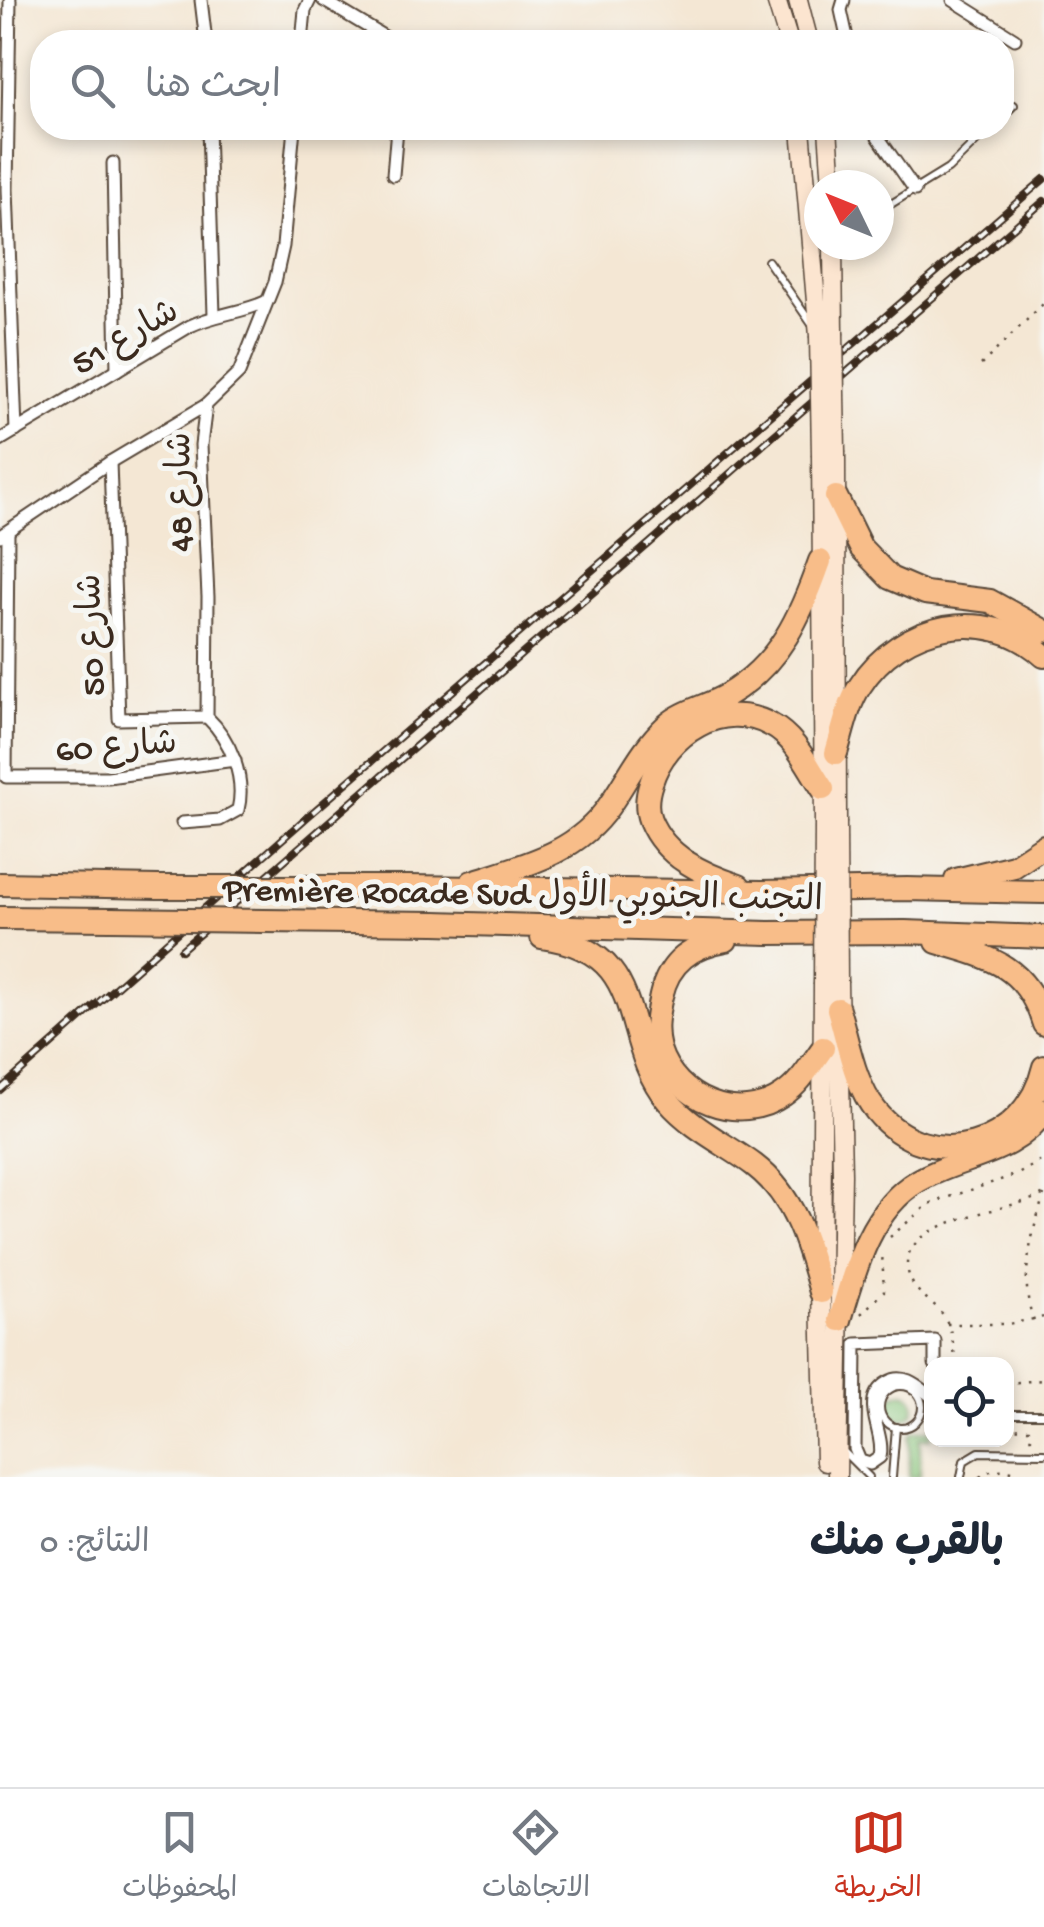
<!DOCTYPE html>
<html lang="ar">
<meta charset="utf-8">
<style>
:root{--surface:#fff;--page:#f2f2f3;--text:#1f2937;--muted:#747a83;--line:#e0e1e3;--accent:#c8321e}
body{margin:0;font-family:"Gochi Hand","Playpen Sans Arabic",sans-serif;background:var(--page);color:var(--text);direction:rtl}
.controls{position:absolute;right:30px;bottom:30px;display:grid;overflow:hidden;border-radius:20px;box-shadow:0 5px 15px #0003}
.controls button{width:90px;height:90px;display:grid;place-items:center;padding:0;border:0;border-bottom:2px solid var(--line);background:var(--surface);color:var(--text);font:50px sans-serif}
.compass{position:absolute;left:804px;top:170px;width:90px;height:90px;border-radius:50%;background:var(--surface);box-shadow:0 5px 15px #0003;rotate:313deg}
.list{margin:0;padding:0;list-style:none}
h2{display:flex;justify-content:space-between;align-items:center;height:130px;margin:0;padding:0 40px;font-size:42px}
h2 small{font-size:32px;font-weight:400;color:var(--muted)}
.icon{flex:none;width:55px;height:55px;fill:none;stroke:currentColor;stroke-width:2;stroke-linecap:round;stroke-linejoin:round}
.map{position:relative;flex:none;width:1044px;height:1477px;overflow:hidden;direction:ltr}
.search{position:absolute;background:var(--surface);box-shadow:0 5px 15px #0003;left:30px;right:30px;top:30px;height:110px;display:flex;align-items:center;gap:25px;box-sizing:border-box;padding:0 35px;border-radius:40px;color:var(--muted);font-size:38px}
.sheet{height:310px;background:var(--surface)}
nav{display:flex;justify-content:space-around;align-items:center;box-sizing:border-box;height:140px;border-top:2px solid var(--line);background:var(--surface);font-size:28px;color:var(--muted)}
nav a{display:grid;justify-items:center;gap:5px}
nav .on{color:var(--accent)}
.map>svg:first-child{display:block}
</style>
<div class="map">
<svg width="1044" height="1477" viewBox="0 0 1044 1477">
<rect width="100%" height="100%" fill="#f6f6f2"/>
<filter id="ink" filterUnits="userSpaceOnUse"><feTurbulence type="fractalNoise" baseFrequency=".01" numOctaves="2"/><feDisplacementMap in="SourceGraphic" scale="20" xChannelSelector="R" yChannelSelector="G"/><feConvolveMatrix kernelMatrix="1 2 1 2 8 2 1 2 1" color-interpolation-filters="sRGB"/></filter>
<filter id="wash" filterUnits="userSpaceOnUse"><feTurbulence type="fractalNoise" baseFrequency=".0048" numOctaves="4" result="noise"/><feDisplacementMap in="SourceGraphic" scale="40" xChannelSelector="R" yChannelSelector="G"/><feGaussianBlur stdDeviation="2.25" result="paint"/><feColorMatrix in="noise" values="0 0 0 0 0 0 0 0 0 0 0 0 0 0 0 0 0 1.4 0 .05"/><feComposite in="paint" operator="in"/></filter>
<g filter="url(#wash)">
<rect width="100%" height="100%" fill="#f4e7d4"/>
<!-- green -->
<g fill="#89c67c" stroke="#62784d" stroke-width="2.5">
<circle cx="902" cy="1406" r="13"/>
<path d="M931,1430V1438L920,1439V1477H909L910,1435L914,1431Z"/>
</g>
</g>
<g filter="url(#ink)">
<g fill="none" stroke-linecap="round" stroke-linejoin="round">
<defs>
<g id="lane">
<path d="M1002,117L1014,105"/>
<path d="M891,204L948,169L990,128"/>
<path d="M768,261L813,326"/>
<circle cx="901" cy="1407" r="21"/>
<path d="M1006,1414H1044"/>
<path d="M842,1450L869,1477"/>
<path d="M892,1477L896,1427"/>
<path d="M961,1477L964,1461L979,1452L1044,1453"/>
</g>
<g id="street">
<path d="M10,0L7,189L16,431"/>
<path d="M201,0L206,42"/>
<path d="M323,0L393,42"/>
<path d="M844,0L841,10L848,42"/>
<path d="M953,0L1015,39"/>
<path d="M302,42L305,10L310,0"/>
<path d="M208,128L214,315"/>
<path d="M872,128L915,190"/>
<path d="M113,163L117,370"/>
<path d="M393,175L397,128"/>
<path d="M0,440L190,326C215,314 241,313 265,302"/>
<path d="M110,462L119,719L207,717"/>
<path d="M8,532L6,777H108L235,760"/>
<path d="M0,536L110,462L206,405"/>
<path d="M182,823L220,820L238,810C246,777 230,739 207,717L208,597L201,445L206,405L239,373L275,282L283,246L294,128"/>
<path d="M932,1397C919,1387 905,1372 888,1382C857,1400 886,1432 880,1457L870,1464L860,1461L855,1449L856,1344L935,1341V1364"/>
</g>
<g id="secondary">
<path d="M776,0L789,42"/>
<path d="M798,0L809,42"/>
<path d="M801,128L819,336"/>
<path d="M828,128L832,185"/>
<path d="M833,245L834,333"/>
<path d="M836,453L837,822"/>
<path d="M821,456L824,822"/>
<path d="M823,985L821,1292L825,1462"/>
<path d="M837,1477L842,1174L838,983"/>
</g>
<g id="highway">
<path d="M836,497L861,548L890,578L925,593L990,601L1044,631"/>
<path d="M836,753C843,731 847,706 860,686C900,623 987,604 1044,656"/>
<path d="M956,880L1014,866L1044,846"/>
<path d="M472,882C524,865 576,854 609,806C628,779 641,749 666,726C684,710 707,707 727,695C780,664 801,615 820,561"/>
<path d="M0,884L158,887"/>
<path d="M739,886C703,874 665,857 650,820C645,807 647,795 651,783C666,734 722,698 771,725C796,738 808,767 823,789"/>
<path d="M407,887L762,892L907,889L1044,892"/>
<path d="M0,918L111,919"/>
<path d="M435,923L768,933L905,932L1044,937"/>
<path d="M542,937C653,952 616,1039 668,1101C692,1129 726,1144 754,1165C795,1196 808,1245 821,1292"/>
<path d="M726,940C692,946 669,961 661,996C657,1014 654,1030 659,1049C675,1100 738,1126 783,1095C800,1084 811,1064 823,1048"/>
<path d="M937,942C990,957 1026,965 1044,1024"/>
<path d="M838,1009C848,1042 854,1084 876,1111C930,1177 1026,1146 1044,1067"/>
<path d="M840,1320C854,1272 870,1209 918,1181C960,1156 1015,1156 1044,1111"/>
</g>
</defs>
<!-- lane casing -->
<use href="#lane" stroke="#574639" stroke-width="10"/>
<!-- street casing -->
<use href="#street" stroke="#574639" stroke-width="15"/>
<!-- secondary casing -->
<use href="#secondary" stroke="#574639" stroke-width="21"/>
<!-- highway casing -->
<use href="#highway" stroke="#574639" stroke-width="26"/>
<!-- path -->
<g stroke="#574639" stroke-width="2.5" stroke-dasharray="2.5 8" stroke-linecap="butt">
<path d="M981,365L1044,303"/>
<path d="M890,1237L929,1204L1018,1174L1044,1159"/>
<path d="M861,1314L884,1291L882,1252"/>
<path d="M1034,1320C1018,1283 1032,1232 1044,1195"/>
<path d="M947,1324H1008L1044,1317"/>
<path d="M956,1364C953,1347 953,1327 941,1312C933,1302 920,1296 913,1284C877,1219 1014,1212 1044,1194"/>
<path d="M1006,1383L1044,1380"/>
<path d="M1006,1428L1029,1429L1031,1438H1023"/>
<path d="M980,1477C987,1467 1016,1468 1025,1477"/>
</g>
<!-- lane -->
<use href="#lane" stroke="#fff" stroke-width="6"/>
<!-- street -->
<use href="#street" stroke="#fff" stroke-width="11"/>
<!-- secondary -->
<use href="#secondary" stroke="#fce5d0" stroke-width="18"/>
<!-- highway -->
<use href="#highway" stroke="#f8bd89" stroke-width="22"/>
<defs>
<g id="rail">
<path d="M181,950L1044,201"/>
<path d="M0,1090L306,818L1044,179"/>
</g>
</defs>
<!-- rail casing -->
<use href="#rail" stroke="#3b2a1e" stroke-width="8"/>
<!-- rail -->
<use href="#rail" stroke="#f6f6f2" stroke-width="4" stroke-dasharray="11" stroke-linecap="butt"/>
<defs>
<g id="secondary-bridge">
<path d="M834,333L836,453"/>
<path d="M819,336L821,456"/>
<path d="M837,822L838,983"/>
<path d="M823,985L824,822"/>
</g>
<g id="highway-bridge">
<path d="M158,887H407"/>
<path d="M111,919L435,923"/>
</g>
</defs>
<!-- secondary-bridge casing -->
<use href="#secondary-bridge" stroke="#574639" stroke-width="21" stroke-linecap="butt"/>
<!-- highway-bridge casing -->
<use href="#highway-bridge" stroke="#574639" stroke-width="26" stroke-linecap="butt"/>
<!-- secondary-bridge -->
<use href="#secondary-bridge" stroke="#fce5d0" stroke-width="18"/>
<!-- highway-bridge -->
<use href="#highway-bridge" stroke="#f8bd89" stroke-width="22"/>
</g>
</g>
<g text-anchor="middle" stroke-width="10" stroke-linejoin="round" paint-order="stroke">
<!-- street labels -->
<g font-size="35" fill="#3b2a1e" stroke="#f6f6f2">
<text transform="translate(124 335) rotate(-30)" y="12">شارع 51</text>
<text transform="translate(178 492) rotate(-91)" y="12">شارع 48</text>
<text transform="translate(89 635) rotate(-92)" y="12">شارع 50</text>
<text transform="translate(116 744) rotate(-4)" y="12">شارع 60</text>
<text transform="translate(523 892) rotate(1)" y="12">Première Rocade Sud التجنب الجنوبي الأول</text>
</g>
</g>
</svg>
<div class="controls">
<button><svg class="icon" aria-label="locate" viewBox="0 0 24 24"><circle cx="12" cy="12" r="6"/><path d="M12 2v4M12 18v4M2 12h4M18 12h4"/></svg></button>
</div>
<svg class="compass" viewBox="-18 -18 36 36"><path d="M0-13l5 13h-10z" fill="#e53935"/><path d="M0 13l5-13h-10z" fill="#747a83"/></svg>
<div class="search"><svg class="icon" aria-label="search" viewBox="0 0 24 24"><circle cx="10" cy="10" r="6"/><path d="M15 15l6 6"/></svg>ابحث هنا</div>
</div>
<section class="sheet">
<h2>بالقرب منك<small>النتائج: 0</small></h2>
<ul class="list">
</ul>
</section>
<nav>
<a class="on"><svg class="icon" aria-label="map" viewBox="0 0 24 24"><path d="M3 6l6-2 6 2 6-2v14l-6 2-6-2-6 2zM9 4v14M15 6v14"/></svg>الخريطة</a>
<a><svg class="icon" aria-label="directions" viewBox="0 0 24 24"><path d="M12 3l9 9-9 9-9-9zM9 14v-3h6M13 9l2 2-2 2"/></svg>الاتجاهات</a>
<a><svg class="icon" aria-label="saved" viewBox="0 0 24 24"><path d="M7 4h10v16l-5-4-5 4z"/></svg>المحفوظات</a>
</nav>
